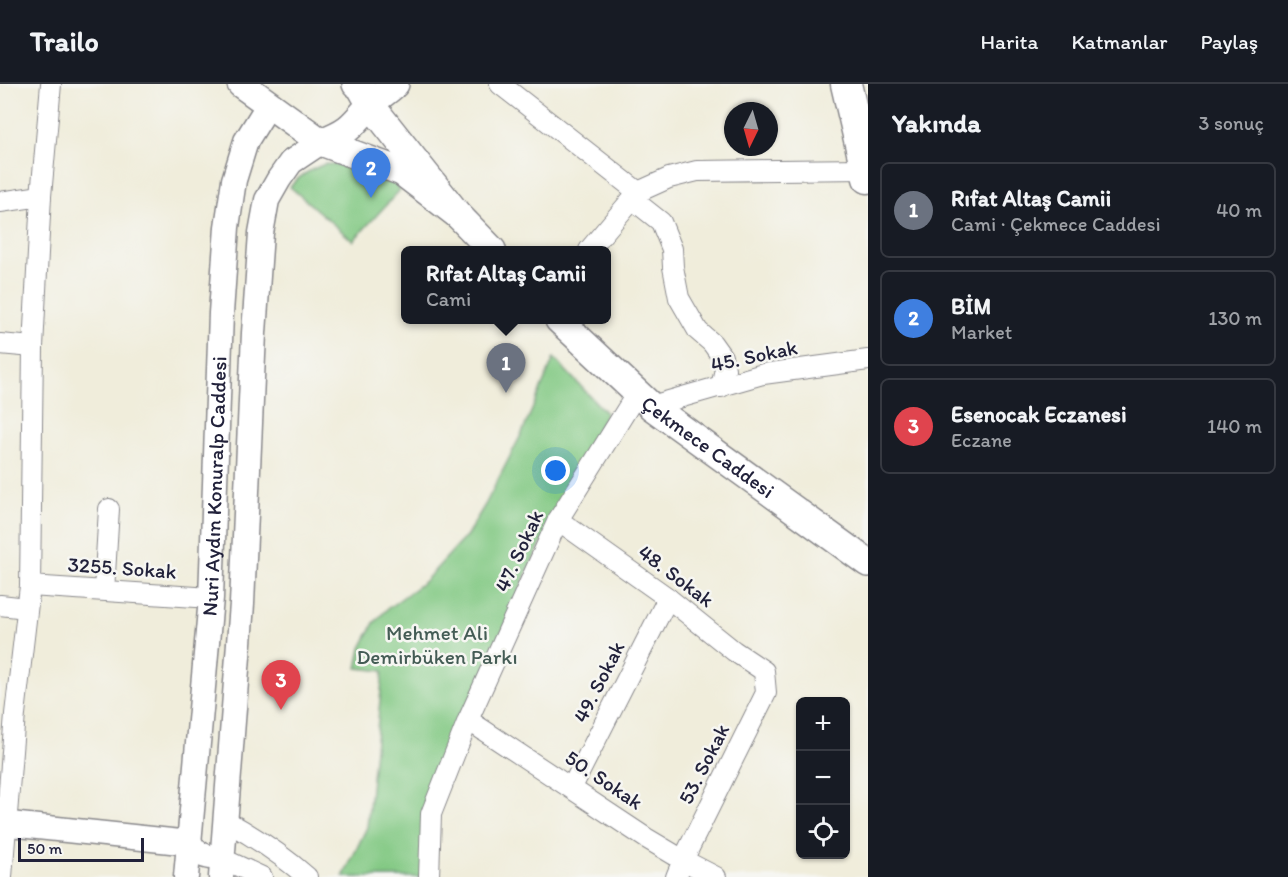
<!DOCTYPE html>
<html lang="tr">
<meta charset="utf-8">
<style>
:root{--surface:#171b24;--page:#20242c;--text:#f1f3f6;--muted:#9ea1a6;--line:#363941;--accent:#1a73e8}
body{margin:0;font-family:Itim,sans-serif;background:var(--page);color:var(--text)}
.controls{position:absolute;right:18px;bottom:18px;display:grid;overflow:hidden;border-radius:9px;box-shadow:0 2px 4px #0004}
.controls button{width:54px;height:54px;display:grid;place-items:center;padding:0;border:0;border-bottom:2px solid var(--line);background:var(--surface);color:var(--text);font:30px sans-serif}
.compass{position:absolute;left:724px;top:18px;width:54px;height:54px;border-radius:50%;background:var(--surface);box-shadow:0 2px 4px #0004;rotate:185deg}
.scale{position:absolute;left:18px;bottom:15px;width:126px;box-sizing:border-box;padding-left:6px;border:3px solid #22223b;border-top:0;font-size:16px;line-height:21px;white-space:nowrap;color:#22223b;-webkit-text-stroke:4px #f6f6f2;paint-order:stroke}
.you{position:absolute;left:556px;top:387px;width:21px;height:21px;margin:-15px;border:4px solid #fff;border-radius:50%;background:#1a73e8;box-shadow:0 0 0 9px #1a73e833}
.badge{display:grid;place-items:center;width:39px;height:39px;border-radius:50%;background:var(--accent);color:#fff;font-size:20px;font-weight:700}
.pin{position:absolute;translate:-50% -50px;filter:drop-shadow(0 2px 3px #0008)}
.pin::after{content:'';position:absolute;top:32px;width:21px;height:18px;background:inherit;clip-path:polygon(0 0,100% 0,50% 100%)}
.popup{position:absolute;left:401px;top:162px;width:210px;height:78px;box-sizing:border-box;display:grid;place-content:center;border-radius:9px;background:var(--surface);filter:drop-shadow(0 2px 4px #0005);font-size:20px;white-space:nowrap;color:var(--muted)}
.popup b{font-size:22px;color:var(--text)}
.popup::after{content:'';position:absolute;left:50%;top:100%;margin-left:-12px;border:12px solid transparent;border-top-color:var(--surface)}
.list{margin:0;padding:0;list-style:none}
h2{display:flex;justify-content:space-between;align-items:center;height:78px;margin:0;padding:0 24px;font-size:26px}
h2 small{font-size:20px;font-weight:400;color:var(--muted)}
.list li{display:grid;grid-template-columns:39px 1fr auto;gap:18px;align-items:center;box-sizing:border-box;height:96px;margin:0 12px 12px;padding:0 12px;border:2px solid var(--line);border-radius:9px}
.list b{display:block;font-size:22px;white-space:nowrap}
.list p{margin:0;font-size:20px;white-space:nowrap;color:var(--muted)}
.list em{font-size:20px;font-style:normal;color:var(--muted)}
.icon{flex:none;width:33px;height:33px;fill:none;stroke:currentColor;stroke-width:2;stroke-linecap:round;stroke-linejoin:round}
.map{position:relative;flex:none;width:868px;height:793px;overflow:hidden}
header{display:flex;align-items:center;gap:36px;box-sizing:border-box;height:84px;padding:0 30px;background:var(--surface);border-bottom:2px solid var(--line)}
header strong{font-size:28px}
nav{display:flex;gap:33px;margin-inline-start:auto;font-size:21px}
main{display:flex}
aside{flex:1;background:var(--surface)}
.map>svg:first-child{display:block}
</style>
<header>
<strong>Trailo</strong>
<nav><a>Harita</a><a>Katmanlar</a><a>Paylaş</a></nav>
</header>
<main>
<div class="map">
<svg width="868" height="793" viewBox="0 0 868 793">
<rect width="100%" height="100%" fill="#f6f6f2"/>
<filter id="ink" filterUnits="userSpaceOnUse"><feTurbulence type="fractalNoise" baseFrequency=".0167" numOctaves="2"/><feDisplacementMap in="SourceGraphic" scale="12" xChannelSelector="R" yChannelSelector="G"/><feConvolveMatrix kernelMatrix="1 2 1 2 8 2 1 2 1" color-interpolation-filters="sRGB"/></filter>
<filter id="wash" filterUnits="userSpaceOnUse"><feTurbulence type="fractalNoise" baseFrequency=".008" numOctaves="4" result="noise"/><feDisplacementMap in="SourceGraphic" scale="24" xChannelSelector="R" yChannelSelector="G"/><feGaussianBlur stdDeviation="1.35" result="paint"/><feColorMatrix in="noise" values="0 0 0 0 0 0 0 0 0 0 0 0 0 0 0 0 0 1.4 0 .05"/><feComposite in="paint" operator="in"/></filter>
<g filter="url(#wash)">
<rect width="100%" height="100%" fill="#f0eddb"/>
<!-- green -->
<g fill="#83c984" stroke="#527660" stroke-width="1.5">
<path d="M325,80L353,82L388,92L400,106L353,157L290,103C300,91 310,86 325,80Z"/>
<path d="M554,274L606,329L526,490L431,739L424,793H343L367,743L383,587L357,584L361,564L374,539L387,525L425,497L467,451L485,421L523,347Z"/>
</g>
</g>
<g filter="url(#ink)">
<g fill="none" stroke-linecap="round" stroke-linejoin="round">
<defs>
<g id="minor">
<path d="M500,0L638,108L589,166"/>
<path d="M638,108L669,94L697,87L866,85"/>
<path d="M632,115L661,138L672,165L673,183L679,214L698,247L712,259L722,273L725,285L721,303"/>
<path d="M0,118L41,112"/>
<path d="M0,260L33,263"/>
<path d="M651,322L763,290L868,276"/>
<path d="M558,436L668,514L734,567L764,587L766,609L683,776L676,793"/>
<path d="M30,502L211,514"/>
<path d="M104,506L109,425"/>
<path d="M0,521L27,524"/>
<path d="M468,636L646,754L683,776L716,793"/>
<path d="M572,703L668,514"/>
<path d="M226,737C255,753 282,771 307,793"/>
<path d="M223,775L262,793"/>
<path d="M2,793L15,630L30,502L33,263L41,112L51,0"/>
<path d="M429,793L431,730L468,636L558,436L637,309"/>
</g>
<g id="tertiary">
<path d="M0,739L190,759C197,773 209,773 223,775"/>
<path id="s1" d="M186,793L211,514L221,229L227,143L234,96L246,57L269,20"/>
<path d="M221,793L242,520L254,249L261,149L267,116L279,95L291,78L321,58"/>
</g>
<g id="secondary">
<path d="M241,0L321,58L402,88L458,131"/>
<path d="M356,0L360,2L370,20L458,131L492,166"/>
<path d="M321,58C349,47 351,43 370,21C377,13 387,8 395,0"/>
<path id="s2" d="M559,236L651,322L868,479"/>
</g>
<path id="primary" d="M846,0L868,94"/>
</defs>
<!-- minor casing -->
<use href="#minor" stroke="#89888b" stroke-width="22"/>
<!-- tertiary casing -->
<use href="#tertiary" stroke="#89888b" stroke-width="27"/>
<!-- secondary casing -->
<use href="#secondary" stroke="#89888b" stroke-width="30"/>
<!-- primary casing -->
<use href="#primary" stroke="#89888b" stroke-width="33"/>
<!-- minor -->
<use href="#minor" stroke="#fff" stroke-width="20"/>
<!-- tertiary -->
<use href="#tertiary" stroke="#fff" stroke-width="24"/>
<!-- secondary -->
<use href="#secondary" stroke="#fff" stroke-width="27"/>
<!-- primary -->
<use href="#primary" stroke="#fff" stroke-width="30"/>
</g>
</g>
<g text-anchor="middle" stroke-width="5" stroke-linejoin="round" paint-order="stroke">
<!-- street labels -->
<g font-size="21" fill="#22223b" stroke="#f6f6f2">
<text transform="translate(754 272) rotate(-12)" y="7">45. Sokak</text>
<text dy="7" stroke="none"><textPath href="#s2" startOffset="196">Çekmece Caddesi</textPath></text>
<text dy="7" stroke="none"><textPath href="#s1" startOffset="392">Nuri Aydın Konuralp Caddesi</textPath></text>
<text transform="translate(519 467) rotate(-65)" y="7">47. Sokak</text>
<text transform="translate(122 484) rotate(4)" y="7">3255. Sokak</text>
<text transform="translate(676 492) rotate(37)" y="7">48. Sokak</text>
<text transform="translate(599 598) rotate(-63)" y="7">49. Sokak</text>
<text transform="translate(704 680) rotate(-63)" y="7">53. Sokak</text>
<text transform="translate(604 696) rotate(34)" y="7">50. Sokak</text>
</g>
<!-- park labels -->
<g font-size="21" fill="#445c55" stroke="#f6f6f2">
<text x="437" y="556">Mehmet Ali<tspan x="437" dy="24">Demirbüken Parkı</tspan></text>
</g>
</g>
</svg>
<div class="controls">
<button>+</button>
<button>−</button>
<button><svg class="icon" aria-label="locate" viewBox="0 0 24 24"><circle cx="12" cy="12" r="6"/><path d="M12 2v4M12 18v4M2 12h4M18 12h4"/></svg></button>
</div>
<svg class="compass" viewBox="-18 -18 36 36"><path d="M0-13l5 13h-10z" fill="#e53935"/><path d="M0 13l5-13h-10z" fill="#9ea1a6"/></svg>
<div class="scale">50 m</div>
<div class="you"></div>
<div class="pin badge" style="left:506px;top:309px;background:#6b7280">1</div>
<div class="popup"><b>Rıfat Altaş Camii</b>Cami</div>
<div class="pin badge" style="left:371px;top:114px;background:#3f7fe0">2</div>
<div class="pin badge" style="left:281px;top:626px;background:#e0444e">3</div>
</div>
<aside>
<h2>Yakında<small>3 sonuç</small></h2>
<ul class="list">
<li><span class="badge" style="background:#6b7280">1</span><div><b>Rıfat Altaş Camii</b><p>Cami · Çekmece Caddesi</p></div><em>40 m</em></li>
<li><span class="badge" style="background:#3f7fe0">2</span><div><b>BİM</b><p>Market</p></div><em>130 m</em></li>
<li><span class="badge" style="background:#e0444e">3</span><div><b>Esenocak Eczanesi</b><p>Eczane</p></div><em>140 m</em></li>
</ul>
</aside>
</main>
